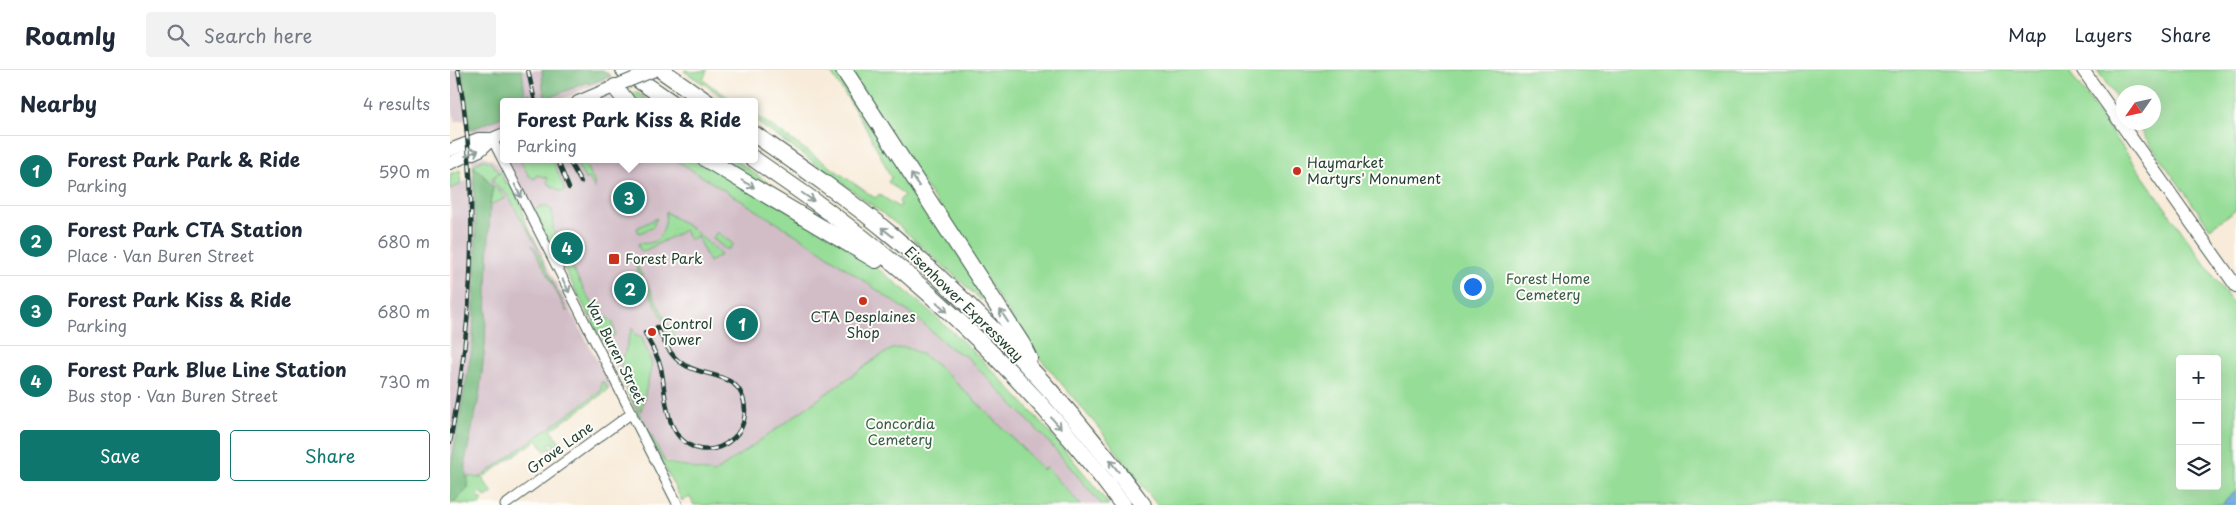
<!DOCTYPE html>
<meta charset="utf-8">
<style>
:root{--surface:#fff;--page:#f2f2f3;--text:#1f2937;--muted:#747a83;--line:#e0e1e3;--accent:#0f766e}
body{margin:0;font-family:"Playpen Sans",sans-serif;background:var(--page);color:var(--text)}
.controls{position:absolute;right:15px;bottom:15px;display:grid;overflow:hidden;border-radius:5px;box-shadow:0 5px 20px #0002}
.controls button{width:45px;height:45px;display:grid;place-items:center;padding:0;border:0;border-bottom:1px solid var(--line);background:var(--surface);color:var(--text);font:25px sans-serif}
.compass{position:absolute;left:1666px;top:15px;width:45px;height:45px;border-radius:50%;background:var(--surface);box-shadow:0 5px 20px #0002;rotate:236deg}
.you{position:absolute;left:1022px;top:216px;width:18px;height:18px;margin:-12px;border:4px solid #fff;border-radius:50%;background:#1a73e8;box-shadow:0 0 0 8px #1a73e833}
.badge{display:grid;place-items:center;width:32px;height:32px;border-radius:50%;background:var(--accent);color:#fff;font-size:16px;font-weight:700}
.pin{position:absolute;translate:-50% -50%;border:2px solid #fff;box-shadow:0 1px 5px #0006}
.popup{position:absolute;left:50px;top:28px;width:258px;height:65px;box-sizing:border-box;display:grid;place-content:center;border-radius:5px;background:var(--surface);filter:drop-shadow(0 1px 4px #0005);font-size:16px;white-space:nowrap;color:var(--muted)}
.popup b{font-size:19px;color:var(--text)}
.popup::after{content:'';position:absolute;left:50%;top:100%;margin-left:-10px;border:10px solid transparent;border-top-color:var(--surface)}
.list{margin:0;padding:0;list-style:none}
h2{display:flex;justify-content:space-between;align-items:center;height:65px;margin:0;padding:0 20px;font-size:21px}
h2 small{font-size:16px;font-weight:400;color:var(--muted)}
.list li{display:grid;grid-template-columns:32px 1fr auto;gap:15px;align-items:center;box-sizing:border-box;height:70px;padding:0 20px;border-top:1px solid var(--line)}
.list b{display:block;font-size:19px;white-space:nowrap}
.list p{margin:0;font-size:16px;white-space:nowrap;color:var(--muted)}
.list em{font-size:16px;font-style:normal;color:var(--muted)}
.actions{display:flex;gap:10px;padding:15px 20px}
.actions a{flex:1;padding:11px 0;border:1px solid var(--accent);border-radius:5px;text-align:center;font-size:18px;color:var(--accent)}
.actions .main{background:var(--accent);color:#fff}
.icon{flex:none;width:28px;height:28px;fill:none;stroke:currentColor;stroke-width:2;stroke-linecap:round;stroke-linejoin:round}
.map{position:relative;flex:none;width:1786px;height:435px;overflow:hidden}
header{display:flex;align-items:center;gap:30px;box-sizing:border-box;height:70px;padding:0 25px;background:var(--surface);border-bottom:1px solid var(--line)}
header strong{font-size:24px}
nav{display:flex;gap:28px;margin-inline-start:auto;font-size:18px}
.search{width:350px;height:45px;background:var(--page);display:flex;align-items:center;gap:12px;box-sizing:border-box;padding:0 18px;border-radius:5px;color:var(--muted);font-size:19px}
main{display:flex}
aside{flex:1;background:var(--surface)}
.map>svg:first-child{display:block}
</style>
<header>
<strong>Roamly</strong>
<div class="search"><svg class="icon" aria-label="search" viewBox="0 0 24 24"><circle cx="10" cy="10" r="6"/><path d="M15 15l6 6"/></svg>Search here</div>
<nav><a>Map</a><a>Layers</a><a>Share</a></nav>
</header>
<main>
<aside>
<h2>Nearby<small>4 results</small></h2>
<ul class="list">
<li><span class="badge">1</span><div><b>Forest Park Park &amp; Ride</b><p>Parking</p></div><em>590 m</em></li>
<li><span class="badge">2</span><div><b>Forest Park CTA Station</b><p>Place · Van Buren Street</p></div><em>680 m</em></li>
<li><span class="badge">3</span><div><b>Forest Park Kiss &amp; Ride</b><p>Parking</p></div><em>680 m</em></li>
<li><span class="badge">4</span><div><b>Forest Park Blue Line Station</b><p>Bus stop · Van Buren Street</p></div><em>730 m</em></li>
</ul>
<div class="actions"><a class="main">Save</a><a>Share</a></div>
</aside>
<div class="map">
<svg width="1786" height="435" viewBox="0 0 1786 435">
<rect width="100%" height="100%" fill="#fdfcf7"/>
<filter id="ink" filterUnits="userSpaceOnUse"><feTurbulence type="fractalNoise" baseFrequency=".02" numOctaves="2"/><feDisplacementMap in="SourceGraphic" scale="10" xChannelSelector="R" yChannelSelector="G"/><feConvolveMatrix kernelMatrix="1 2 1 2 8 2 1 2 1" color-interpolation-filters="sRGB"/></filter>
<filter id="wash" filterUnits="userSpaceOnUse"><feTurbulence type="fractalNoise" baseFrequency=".0096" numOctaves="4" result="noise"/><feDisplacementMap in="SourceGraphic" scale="20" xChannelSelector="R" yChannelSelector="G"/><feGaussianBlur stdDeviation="1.12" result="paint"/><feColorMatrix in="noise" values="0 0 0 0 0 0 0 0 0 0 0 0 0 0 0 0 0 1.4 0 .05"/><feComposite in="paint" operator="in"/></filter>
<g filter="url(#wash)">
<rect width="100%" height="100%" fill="#f8ebd9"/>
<!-- built -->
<path fill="#f7cfd3" d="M0,139L4,204L0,270Z"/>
<!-- industrial -->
<g fill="#d2bdc7">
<path d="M0,0H153L163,7L105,32H54V53L21,67L19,49L5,52L0,27Z"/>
<path d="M33,86L42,89L47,94L64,121L72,136L74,149L93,183L92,186L161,317L32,408L0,435V270L4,204L0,119L24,107L22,89Z"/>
<path d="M56,89H224L367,178L464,246L500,278L517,287L597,370L652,435H631L610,412L595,397L593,400L556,361L442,279L264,403L217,391L212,393L188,346L174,314L105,181L102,180Z"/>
</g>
<!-- green -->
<g fill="#96dd97" stroke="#5a8d66" fill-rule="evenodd">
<path d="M237,0L243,2L257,0L253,10L285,32H281L234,1Z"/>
<path d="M379,0H386L536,227L531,230L449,156L372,98L304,50V44L425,128L429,124L448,137L451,135L449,131L454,125L438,112L441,108C424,69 403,35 379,0Z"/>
<path d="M400,0H1618L1786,238V420L1772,435H707L652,362L579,275ZM1730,289H1767V416H1730Z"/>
<path d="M1647,0H1786V140L1760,158L1685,53L1704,52V22H1674L1673,37Z"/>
<path d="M186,22L201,32H185L182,25Z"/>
<path d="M69,89H102L115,120L111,122L97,113L98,108L87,105L85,109L79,106Z"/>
<path d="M124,89H132L144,111L145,119L139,108L135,109Z"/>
<path d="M224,89H247C303,122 364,152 416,190C508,258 590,345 659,435H652L597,370L517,287L500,278L464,246L367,178Z"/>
<path d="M268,89H284L372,151Z"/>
<path d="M33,90L39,91L49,102L39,111L23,95Z"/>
<path d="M10,100L11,114L0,119V104Z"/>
<path d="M52,101L55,105L52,108L56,113L59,112L72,136L74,149L90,182L58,126L42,111Z"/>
<path d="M43,116L56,128L40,135V134Z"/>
<path d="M91,136H97L102,140L103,159L110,174L107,175L111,183L114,182L135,222L145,237L140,248L105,181L102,180L85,144L84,140Z"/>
<path d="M216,142L245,161L271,185L259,192L247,166L240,170L235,160L192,182L188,176L189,173C210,177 216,159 216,142Z"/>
<path d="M207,148L202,158L189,163L187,158Z"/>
<path d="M267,162L283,174L279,179H275L263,168Z"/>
<path d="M82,175L90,185L117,242Z"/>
<path d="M180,186H182L228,272L224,275L213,254L215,253Z"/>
<path d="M149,240L163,253L165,264L160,271L152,270L142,253Z"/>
<path d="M182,258L187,267L191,266L202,294L191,341L172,303L171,295Z"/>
<path d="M454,277C480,284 499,307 519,325C544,349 569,374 593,400L596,397L631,435H244L240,427L232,431L188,346L174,314L215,392L264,403L428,287L442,279Z"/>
<path d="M151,312H154L158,320L101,360L111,375L104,378L103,372L98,375L102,378L95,381L87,370L32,408L43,423L35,427L32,422L28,426L33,430L30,435L1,433L18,419V406L29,408L151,321Z"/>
</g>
<!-- forest -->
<g fill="#78bc80" stroke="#4c7c5a">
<path d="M12,0H72L75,25L80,23L82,32H54V46L20,60Z"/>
<path d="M92,0H153L161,6L139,14L138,12L96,29L93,18Z"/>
<path d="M23,95L43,116L40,134L35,276L29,327L15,391L18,419L0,435V401L23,273L26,171Z"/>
</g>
<!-- water -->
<path fill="#71aee3" stroke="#48768c" d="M1786,420V435H1772Z"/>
</g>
<g filter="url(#ink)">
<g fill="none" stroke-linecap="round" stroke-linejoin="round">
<defs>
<g id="minor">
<path d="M42,69L228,435"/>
<path d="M55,435L182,343"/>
</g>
<g id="secondary">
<path d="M1633,0L1786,216"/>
<path d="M128,32L173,13"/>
<path d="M0,80L28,69H42"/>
<path d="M0,93L30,80L42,69L54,64"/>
</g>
<g id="motorway">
<path d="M174,0L221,32"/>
<path d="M211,0L257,32"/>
<path d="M394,0L572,274L579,288"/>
<path d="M165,17L177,32"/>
<path d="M304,64C352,97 400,130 444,167C537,247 620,336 693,435"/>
<path d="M256,89L426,190"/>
<path d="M304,89C328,106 352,122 375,139C486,221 591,324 673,435"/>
</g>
</defs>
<!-- minor casing -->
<use href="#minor" stroke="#40574d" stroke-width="11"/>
<!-- secondary casing -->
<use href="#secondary" stroke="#40574d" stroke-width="14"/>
<!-- motorway casing -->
<use href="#motorway" stroke="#40574d" stroke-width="18"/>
<!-- minor -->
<use href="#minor" stroke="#fff" stroke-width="9"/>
<!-- secondary -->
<use href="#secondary" stroke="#fff" stroke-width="12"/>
<!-- motorway -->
<use href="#motorway" stroke="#fff" stroke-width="16"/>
<defs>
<g id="rail">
<path d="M78,0L85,32"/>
<path d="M107,89L119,118"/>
<path d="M118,89L131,112"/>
<path d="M195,263C200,275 208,285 211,298C217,327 213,369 249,379C260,381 272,378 281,370C290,363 295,352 295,340C293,298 253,310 230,292C219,284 213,269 207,257"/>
<path d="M0,372C23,253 30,120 8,0"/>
</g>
</defs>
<!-- rail casing -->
<use href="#rail" stroke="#1f3d34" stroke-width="4.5"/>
<!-- rail -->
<use href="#rail" stroke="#fdfcf7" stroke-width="2.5" stroke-dasharray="8" stroke-linecap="butt"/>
<defs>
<path id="secondary-bridge" d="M173,13L205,0"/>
</defs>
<!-- secondary-bridge casing -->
<use href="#secondary-bridge" stroke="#40574d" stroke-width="14" stroke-linecap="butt"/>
<!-- secondary-bridge -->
<use href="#secondary-bridge" stroke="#fff" stroke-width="12"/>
</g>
<!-- one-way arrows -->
<defs><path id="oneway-shaft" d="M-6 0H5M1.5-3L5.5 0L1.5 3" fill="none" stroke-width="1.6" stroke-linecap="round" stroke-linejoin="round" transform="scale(1.25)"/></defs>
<g stroke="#8f9e9a">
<use href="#oneway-shaft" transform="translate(22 83) rotate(-24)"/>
<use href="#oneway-shaft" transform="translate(465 110) rotate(-123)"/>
<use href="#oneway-shaft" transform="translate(298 114) rotate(30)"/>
<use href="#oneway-shaft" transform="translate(68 121) rotate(63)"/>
<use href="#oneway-shaft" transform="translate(358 127) rotate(35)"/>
<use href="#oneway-shaft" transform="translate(437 162) rotate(-142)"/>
<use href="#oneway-shaft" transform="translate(116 216) rotate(63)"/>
<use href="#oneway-shaft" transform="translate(492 237) rotate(42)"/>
<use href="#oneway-shaft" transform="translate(554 246) rotate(-123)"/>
<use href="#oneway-shaft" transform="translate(606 353) rotate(48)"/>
<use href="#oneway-shaft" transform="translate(664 396) rotate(-128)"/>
</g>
</g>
<!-- markers -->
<g fill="#c8321e" stroke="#fdfcf7" stroke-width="2">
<circle cx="847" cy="101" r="5"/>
<rect x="158" y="183" width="12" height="12" rx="2.5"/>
<circle cx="413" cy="231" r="5"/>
<circle cx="202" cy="262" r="5"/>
</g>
<g text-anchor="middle" stroke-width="4" stroke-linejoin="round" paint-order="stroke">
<!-- poi labels -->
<g font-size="14" fill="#1f3d34" stroke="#fdfcf7" text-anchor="start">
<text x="857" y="98">Haymarket<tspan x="857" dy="16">Martyrs' Monument</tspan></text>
<text x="175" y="194">Forest Park</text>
<text x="413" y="252" text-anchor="middle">CTA Desplaines<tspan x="413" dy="16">Shop</tspan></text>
<text x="212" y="259">Control<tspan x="212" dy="16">Tower</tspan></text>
</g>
<!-- park labels -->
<g font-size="14" fill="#375d48" stroke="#fdfcf7">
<text x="1098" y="214">Forest Home<tspan x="1098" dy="16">Cemetery</tspan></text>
<text x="450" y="359">Concordia<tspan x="450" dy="16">Cemetery</tspan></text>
</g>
<!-- street labels -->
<g font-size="14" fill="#1f3d34" stroke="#fdfcf7">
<text transform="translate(514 234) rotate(44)" y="5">Eisenhower Expressway</text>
<text transform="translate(166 282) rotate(63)" y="5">Van Buren Street</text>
<text transform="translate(110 378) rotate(-36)" y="5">Grove Lane</text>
</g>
</g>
</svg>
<div class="controls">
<button>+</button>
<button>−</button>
<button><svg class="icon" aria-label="layers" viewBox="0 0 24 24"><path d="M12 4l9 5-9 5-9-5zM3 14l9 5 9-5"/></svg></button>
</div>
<svg class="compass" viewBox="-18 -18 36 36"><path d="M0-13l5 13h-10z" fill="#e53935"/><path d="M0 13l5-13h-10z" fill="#747a83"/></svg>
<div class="you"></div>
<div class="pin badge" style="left:292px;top:254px">1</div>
<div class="pin badge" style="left:180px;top:219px">2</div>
<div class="pin badge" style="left:179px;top:128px">3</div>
<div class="popup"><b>Forest Park Kiss &amp; Ride</b>Parking</div>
<div class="pin badge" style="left:117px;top:178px">4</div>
</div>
</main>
